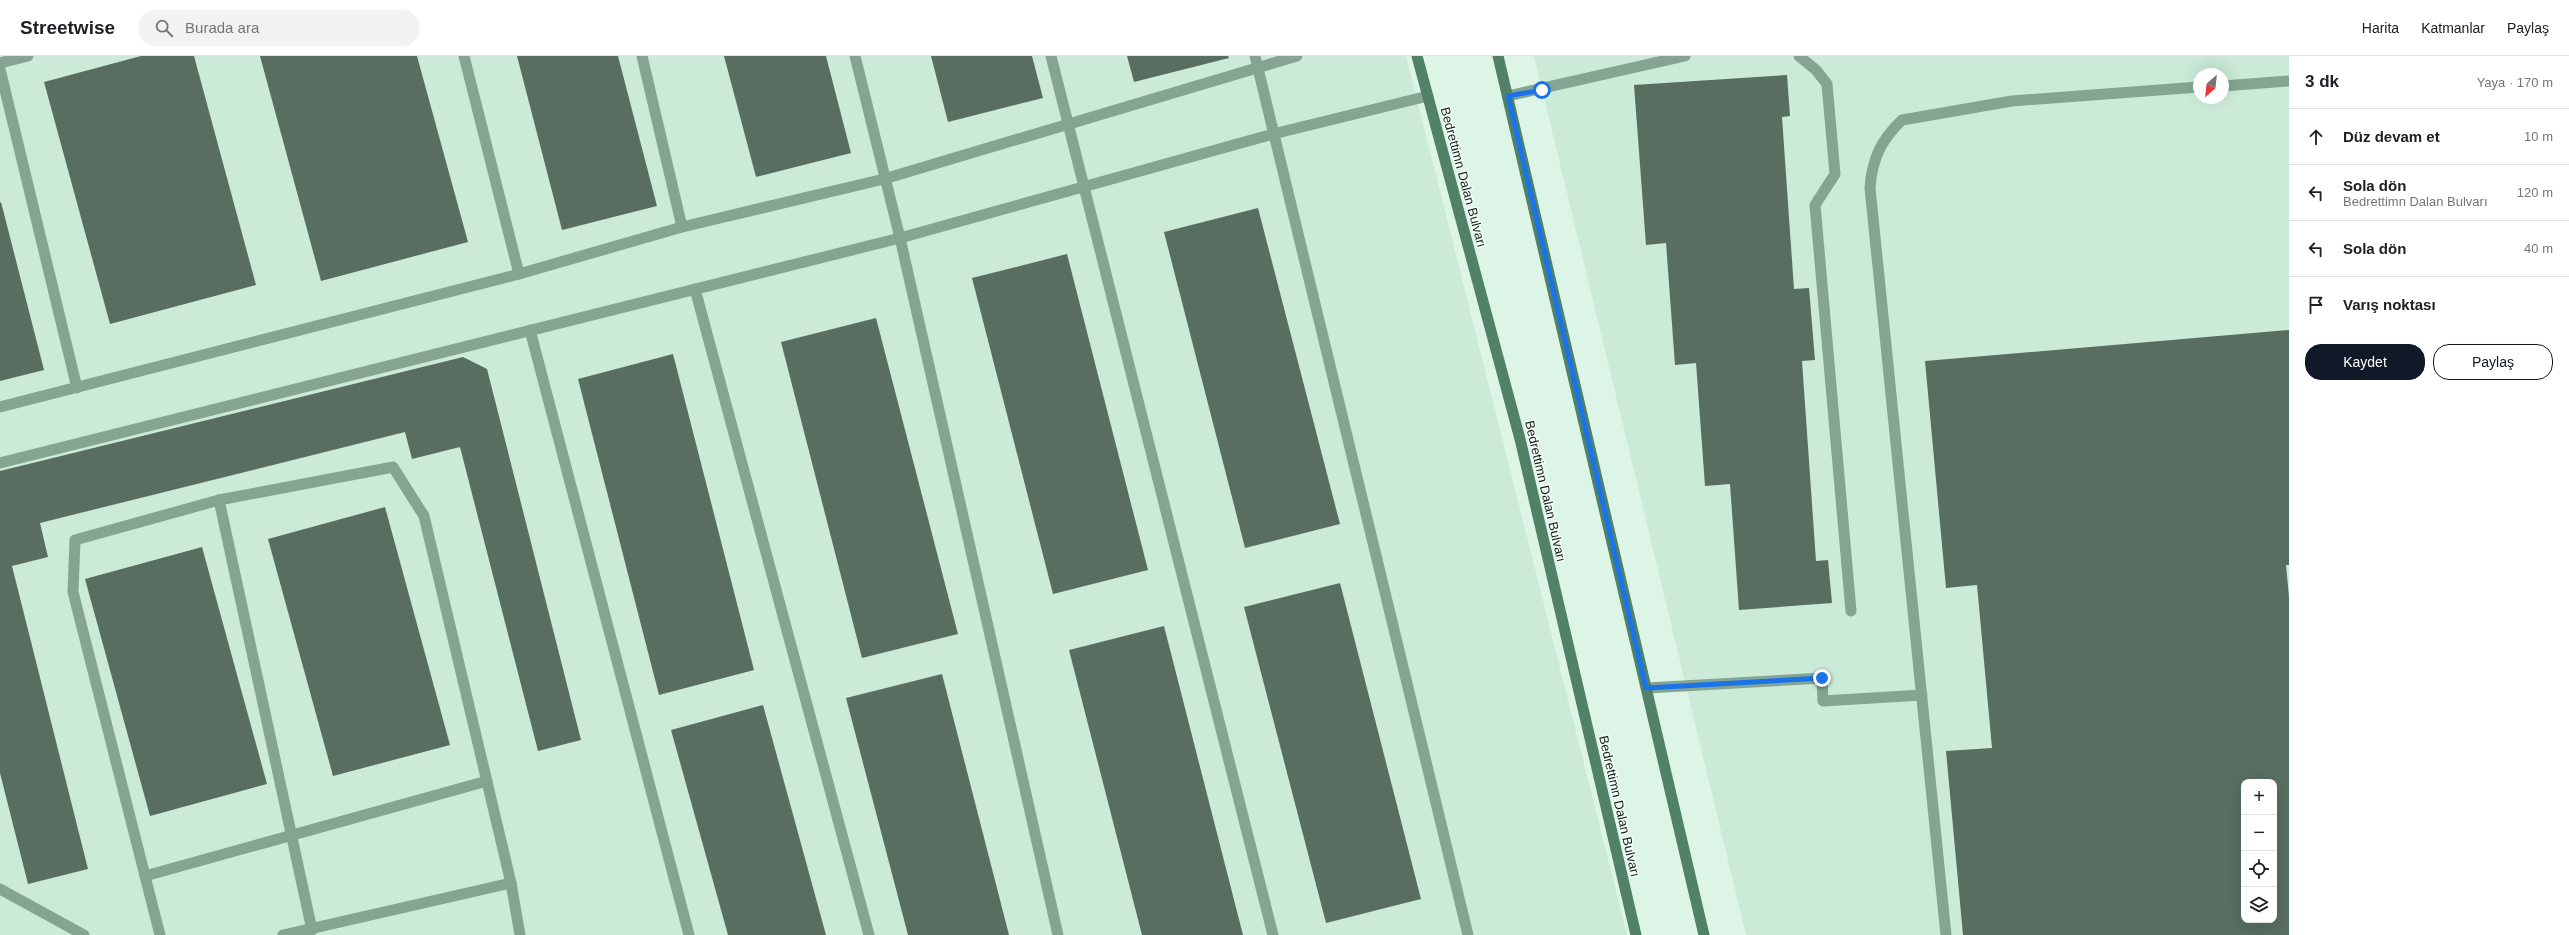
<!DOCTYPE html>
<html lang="tr">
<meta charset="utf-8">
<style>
:root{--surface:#fff;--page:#f2f2f2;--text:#202124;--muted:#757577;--line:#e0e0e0;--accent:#111827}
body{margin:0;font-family:Arial,sans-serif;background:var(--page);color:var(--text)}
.controls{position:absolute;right:12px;bottom:12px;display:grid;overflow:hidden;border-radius:8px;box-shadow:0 4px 16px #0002}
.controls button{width:36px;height:36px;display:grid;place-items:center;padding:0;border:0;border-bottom:1px solid var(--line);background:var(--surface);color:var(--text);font:20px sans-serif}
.compass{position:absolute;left:2193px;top:12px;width:36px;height:36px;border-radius:50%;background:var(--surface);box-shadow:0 4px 16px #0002;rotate:207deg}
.stop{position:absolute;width:12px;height:12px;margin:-9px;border:3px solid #1a73e8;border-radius:50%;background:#fff}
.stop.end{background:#1a73e8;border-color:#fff;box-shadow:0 1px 4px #0008}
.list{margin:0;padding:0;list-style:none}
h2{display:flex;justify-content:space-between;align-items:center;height:52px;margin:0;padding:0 16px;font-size:17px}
h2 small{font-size:13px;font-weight:400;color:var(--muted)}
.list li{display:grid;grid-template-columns:26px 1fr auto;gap:12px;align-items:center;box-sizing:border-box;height:56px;padding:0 16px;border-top:1px solid var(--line)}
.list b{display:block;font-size:15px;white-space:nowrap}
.list p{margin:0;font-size:13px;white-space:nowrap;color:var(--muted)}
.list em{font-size:13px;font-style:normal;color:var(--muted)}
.actions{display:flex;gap:8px;padding:12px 16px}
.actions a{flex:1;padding:9px 0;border:1px solid var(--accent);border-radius:16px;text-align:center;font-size:14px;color:var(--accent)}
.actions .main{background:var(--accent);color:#fff}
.icon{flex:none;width:22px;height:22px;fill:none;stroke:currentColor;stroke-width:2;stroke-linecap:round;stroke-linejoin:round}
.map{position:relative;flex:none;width:2289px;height:879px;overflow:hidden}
header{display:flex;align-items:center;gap:24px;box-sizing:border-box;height:56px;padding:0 20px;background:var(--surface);border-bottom:1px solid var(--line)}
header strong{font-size:19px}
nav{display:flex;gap:22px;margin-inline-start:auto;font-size:14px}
.search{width:280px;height:36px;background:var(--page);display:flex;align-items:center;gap:10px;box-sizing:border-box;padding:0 14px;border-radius:16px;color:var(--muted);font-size:15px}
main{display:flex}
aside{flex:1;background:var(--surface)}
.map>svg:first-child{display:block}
</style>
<header>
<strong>Streetwise</strong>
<div class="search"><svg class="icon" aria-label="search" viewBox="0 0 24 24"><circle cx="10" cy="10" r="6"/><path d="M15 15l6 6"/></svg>Burada ara</div>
<nav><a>Harita</a><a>Katmanlar</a><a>Paylaş</a></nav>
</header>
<main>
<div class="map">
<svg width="2289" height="879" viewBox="0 0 2289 879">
<rect width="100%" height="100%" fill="#dcf5e6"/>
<!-- built -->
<g fill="#cbebd8" fill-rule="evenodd">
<path d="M0,0H1406L1627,879H0Z"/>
<path d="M1534,0H2289V879H1746ZM2199,18H2223V42H2199ZM2244,726H2274V864H2244Z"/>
</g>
<!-- building -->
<g fill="#586e61" fill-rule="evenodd">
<path d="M141,0H194L256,229L110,268L44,26Z"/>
<path d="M260,0H417L468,186L321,225Z"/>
<path d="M517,0H618L657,150L562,174Z"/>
<path d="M724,0H826L851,97L756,121Z"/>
<path d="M931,0H1032L1043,42L948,66Z"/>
<path d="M1127,0H1228L1229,2L1134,26Z"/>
<path d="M1787,19L1790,60L1782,61L1794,233L1809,232L1815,304L1802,305L1816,505L1828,504L1832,547L1739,554L1730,428L1705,430L1696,307L1675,309L1666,187L1646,189L1634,29Z"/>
<path d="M1,146L44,314L0,325V147Z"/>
<path d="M1258,152L1340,468L1245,492L1164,176Z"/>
<path d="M1067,198L1148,514L1053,538L972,222Z"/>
<path d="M876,262L958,578L862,602L781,286Z"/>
<path d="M2289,274V509H2286L2289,541V879H1963L1946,695L1992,692L1977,529L1946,532L1925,305ZM2244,726H2274V864H2244Z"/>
<path d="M673,298L754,614L659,639L578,323Z"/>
<path d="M463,301L487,313L581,684L538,695L460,391L412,403L405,376L40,467L48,501L12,510L88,813L28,828L0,717V415Z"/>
<path d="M385,451L450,689L333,720L268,483Z"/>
<path d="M202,491L267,728L150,760L85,523Z"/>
<path d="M1340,527L1421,843L1326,867L1244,551Z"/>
<path d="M1164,570L1243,879H1142L1069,594Z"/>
<path d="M942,618L1009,879H908L846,642Z"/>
<path d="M763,649L826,879H728L671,674Z"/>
</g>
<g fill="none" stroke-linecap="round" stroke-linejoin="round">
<!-- service -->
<g stroke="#85a592" stroke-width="11">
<path d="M464,0L519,218"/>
<path d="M642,0L682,171"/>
<path d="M855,0L900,182L1058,879"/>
<path d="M1051,0L1273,879"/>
<path d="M1255,0L1468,879"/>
<path d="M1799,0L1816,14L1827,28L1835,118L1815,149L1851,555"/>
<path d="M0,7L28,0"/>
<path d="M0,13L77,332"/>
<path d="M2223,30L2289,25"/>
<path d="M1508,40L1685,0"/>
<path d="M695,233L869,879"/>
<path d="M530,274L689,879"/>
<path d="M0,351L519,218L682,171L884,123L1297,0"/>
<path d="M0,407L900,182L1273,78L1428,40"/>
<path d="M219,444L312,874"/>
<path d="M1647,632L1822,622L1823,645L1922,639"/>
<path d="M145,820L487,725"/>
<path d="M0,833L84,879"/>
<path d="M160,879L73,536L75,484L219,444L393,411L424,460L511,827"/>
<path d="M283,879L511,827L520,879"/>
<path d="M1946,879L1870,132C1872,103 1881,84 1902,64L2012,45L2199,31"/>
</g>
<!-- secondary -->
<g stroke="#518166" stroke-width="11">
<path d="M1417,0L1520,383L1636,879"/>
<path d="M1498,0L1704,879"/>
</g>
</g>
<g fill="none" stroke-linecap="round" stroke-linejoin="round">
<!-- route -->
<path stroke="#1a73e8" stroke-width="5" d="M1542,34L1508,40L1646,632L1822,622"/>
</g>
<g text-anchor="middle" stroke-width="3" stroke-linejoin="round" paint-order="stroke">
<!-- street labels -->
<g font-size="13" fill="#151e18" stroke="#f4fef8">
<text transform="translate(1464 121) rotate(75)" y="5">Bedrettimn Dalan Bulvarı</text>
<text transform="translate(1546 435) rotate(77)" y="5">Bedrettimn Dalan Bulvarı</text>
<text transform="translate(1620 750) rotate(77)" y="5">Bedrettimn Dalan Bulvarı</text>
</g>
</g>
</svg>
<div class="controls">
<button>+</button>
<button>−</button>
<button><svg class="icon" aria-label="locate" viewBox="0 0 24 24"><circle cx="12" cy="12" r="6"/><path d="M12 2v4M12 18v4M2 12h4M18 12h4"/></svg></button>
<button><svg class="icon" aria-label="layers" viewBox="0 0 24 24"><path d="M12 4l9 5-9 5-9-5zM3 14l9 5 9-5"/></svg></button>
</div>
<svg class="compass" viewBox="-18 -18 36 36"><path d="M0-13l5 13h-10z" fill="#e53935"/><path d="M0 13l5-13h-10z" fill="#757577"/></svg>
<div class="stop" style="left:1542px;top:34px"></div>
<div class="stop end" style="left:1822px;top:622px"></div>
</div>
<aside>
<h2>3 dk<small>Yaya · 170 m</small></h2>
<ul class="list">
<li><svg class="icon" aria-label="ahead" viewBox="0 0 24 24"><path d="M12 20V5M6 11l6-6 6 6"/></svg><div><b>Düz devam et</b></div><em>10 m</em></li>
<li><svg class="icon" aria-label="left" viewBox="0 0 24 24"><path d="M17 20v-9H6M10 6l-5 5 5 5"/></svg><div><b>Sola dön</b><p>Bedrettimn Dalan Bulvarı</p></div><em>120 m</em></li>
<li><svg class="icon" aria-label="left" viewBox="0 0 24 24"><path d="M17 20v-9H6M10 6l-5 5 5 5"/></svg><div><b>Sola dön</b></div><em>40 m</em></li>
<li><svg class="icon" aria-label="arrive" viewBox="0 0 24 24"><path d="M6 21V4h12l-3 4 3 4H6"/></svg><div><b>Varış noktası</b></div></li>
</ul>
<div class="actions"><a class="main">Kaydet</a><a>Paylaş</a></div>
</aside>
</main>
